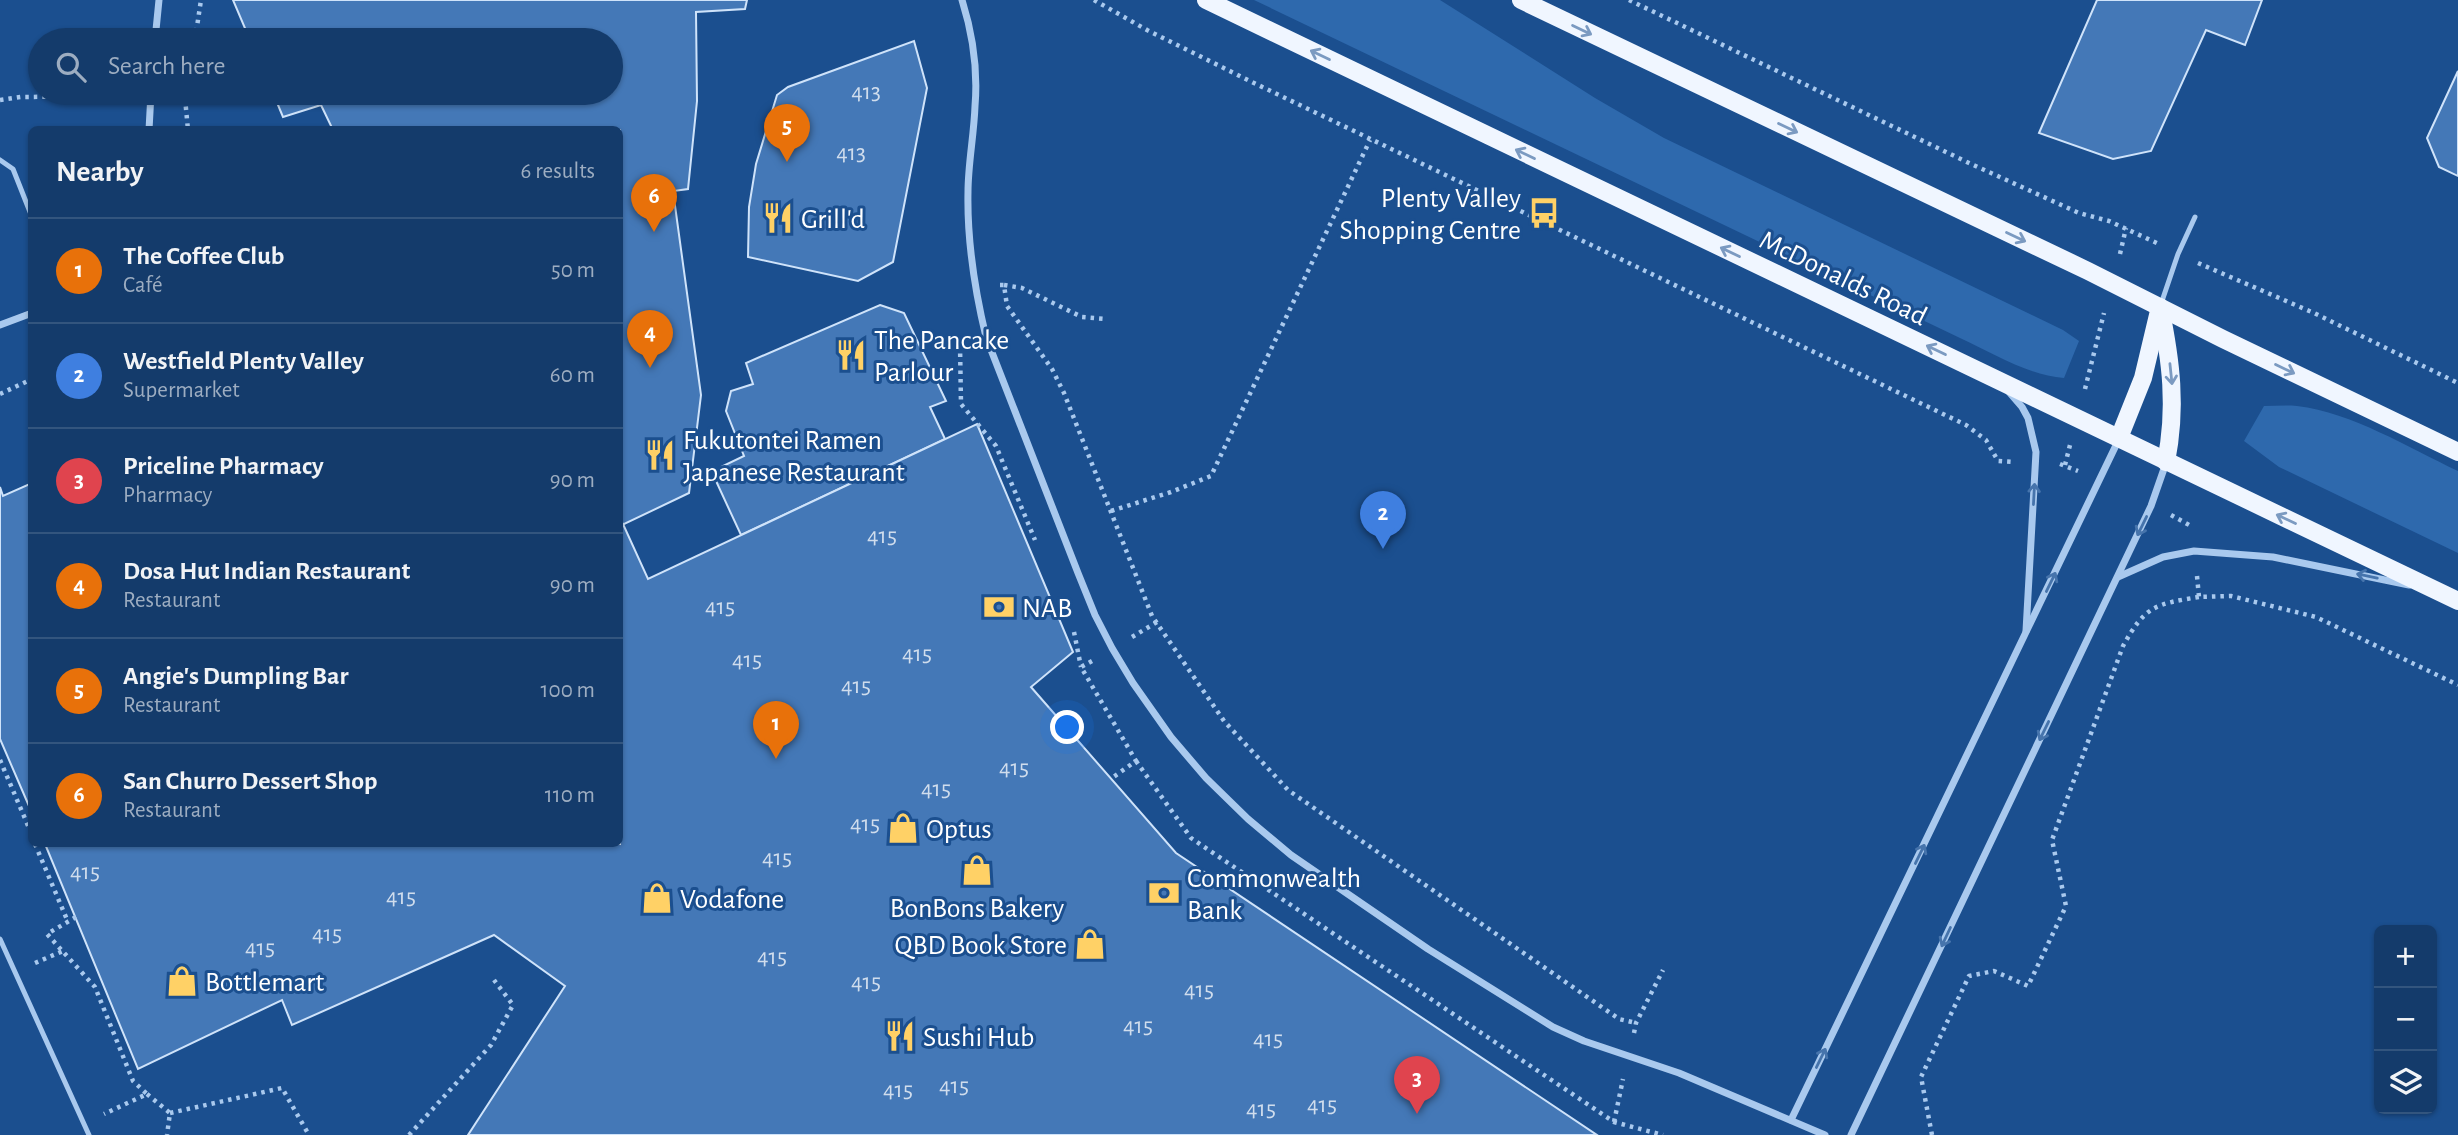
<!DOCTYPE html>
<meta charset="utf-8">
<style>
:root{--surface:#143b6b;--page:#1d4271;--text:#f1f3f6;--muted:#9dadc1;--line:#33557e;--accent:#ea580c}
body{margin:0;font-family:"Alegreya Sans",sans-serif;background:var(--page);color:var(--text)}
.controls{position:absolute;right:21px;bottom:21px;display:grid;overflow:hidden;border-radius:10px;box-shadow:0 2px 5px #0004}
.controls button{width:63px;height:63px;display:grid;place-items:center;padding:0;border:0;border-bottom:2px solid var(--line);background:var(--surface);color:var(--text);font:35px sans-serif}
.you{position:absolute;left:1068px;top:728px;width:24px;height:24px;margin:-18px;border:5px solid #fff;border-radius:50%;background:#1a73e8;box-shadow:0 0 0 10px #1a73e833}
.badge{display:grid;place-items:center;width:46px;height:46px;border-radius:50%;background:var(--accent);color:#fff;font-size:23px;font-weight:700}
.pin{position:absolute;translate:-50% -58px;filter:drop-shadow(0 2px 4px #0008)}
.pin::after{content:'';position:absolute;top:37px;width:24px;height:21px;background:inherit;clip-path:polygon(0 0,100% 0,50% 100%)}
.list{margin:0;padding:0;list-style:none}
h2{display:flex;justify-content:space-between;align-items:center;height:91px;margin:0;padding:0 28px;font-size:30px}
h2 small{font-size:23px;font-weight:400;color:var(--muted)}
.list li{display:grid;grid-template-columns:46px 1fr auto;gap:21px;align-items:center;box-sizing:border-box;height:105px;padding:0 28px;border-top:2px solid var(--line)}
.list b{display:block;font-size:26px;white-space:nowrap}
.list p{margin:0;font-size:23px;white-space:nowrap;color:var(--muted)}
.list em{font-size:23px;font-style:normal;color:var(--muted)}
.icon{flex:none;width:38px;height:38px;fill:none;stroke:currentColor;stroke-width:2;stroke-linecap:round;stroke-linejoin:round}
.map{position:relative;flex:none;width:2458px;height:1135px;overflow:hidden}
.search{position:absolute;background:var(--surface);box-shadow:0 2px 5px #0004;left:28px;top:28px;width:595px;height:77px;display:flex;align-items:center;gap:18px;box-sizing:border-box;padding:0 24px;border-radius:38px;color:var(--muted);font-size:26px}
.panel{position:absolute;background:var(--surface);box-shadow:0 2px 5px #0004;left:28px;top:126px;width:595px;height:721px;border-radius:10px}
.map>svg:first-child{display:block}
</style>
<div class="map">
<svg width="2458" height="1135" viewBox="0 0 2458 1135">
<rect width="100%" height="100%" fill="#1b4f8f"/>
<!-- green -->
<g fill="#2e69ad">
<path d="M1254,0H1440L1595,98L1664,138L2063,330L2079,341L2064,378C2027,375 1993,353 1960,338Z"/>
<path d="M2264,406C2275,406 2286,405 2297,406C2353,413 2407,447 2458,471V553L2279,467L2244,441Z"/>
</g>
<!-- building -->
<g fill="#4478b7" stroke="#cfe3fa" stroke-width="2">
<path d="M233,0H747L745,9L696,12L697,101L688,189L673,191L701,395L689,493L620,526V130H333L321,105L283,117L273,93H611V40H250Z"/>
<path d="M2097,0H2262L2245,45L2206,30L2151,151L2113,159L2039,133Z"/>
<path d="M914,41L927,88L893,262L858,281L748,257L749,207L756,164L777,95L788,87Z"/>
<path d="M2458,71V176L2439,167L2427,138Z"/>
<path d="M880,305L904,313L946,401L930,407L945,439L741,535L716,481L721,467L744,456L726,411L731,391L753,384L746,363Z"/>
<path d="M977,424L1073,652L1031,687L1176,853L1597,1135H468L565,986L494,935L292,1025L282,1000L138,1069L45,844H620V526L623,524L648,579Z"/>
<path d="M32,483V813L0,739V487L3,496Z"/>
</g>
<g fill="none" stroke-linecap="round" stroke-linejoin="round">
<!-- path -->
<g stroke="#a9c9ee" stroke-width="4.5" stroke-dasharray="3.5 5" stroke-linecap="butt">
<path d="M1094,0L1147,30L1254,83L1966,425L1986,440L1998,461L2013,462"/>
<path d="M1629,0L1969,163L2079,213L2109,221L2159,244"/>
<path d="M195,40L201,0"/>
<path d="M176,97L185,98L186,93"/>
<path d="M185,98L188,130"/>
<path d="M0,100L21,97L128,96"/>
<path d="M2120,254L2126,228"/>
<path d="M2198,263L2314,313L2458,383"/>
<path d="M1000,285H1004L1007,306L1052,369L1064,393L1152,616L1224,721L1288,790L1619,1019L1636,1023"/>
<path d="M1004,285L1022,288L1082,317L1106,319"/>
<path d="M960,345L961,404L996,446L1035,540"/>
<path d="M2085,389L2104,313"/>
<path d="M0,394L32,379"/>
<path d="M2060,464L2078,471"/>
<path d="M2065,465L2070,445"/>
<path d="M1111,511L1171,492L1211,476L1370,140"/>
<path d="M2171,515L2191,526"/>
<path d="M2197,576L2199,597L2231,596L2316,617L2458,685"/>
<path d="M1074,632L1081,667"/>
<path d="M1132,637L1157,622"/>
<path d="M1092,661L1081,667L1136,761L1112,778"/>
<path d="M0,760L32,835"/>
<path d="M1136,761L1191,838L1614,1122L1663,1135"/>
<path d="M35,844L68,922"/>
<path d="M76,917L47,934L95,987L133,1081L147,1094L104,1114"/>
<path d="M35,963L63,951"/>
<path d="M1634,1033L1636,1023L1663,970"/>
<path d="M147,1094L170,1113L167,1135"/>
<path d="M170,1113L282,1088L309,1135"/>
<path d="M1614,1122L1623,1079"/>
<path d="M409,1135L491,1045L513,1005L494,980"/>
<path d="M1932,1135L1921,1077L1969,976L1994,971L2028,986L2066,906L2052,840L2123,646C2145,606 2155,604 2199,597"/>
</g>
<!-- lane -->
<g stroke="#a9c9ee" stroke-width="5">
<path d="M0,160L13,169L32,217"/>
<path d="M2161,304L2178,254L2195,217"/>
<path d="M0,939L89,1135"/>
</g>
<!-- street -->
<g stroke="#a9c9ee" stroke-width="7">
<path d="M962,0C973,35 978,70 975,106C974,135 968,164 968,192C967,240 975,291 986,337L1078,573L1095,615L1112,648L1133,683L1171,737L1206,778L1248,819L1291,855L1428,949L1553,1027L1584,1041L1679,1073L1825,1135"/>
<path d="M155,40L159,0"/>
<path d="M149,130L151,93"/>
<path d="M0,325L32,313"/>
<path d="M2009,392L2022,407L2028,418L2036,452L2026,631"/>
<path d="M2118,577L2163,557L2194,551L2273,557L2409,585"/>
<path d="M1791,1120L2119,439"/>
<path d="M1851,1135L2151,506L2166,463"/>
</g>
<!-- primary -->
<g stroke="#f0f6ff" stroke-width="18">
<path d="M1206,0L2458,601"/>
<path d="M1521,0L2088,271L2223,339L2458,452"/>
<path d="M2160,307C2171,361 2177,407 2166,462"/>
<path d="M2119,438L2143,378L2158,315"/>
</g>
</g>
<!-- one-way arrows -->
<defs><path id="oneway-shaft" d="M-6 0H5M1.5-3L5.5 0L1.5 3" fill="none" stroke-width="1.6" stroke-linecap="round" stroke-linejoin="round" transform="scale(1.75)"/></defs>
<g stroke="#7b9ac1">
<use href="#oneway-shaft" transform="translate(1582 30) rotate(26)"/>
<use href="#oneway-shaft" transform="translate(1320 55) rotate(-154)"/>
<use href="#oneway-shaft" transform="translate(1788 128) rotate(26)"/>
<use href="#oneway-shaft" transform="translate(1525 154) rotate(-154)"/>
<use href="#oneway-shaft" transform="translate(2016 237) rotate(25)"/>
<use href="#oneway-shaft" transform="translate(1730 252) rotate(-154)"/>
<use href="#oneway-shaft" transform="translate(1936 350) rotate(-154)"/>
<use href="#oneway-shaft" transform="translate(2285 369) rotate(26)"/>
<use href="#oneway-shaft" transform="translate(2171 374) rotate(84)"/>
<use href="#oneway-shaft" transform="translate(2286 519) rotate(-155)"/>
</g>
<g stroke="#4674ac">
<use href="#oneway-shaft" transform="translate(2034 494) rotate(-87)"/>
<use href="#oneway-shaft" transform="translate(2142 526) rotate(116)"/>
<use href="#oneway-shaft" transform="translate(2367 576) rotate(-168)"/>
<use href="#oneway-shaft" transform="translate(2051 582) rotate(-64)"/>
<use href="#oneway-shaft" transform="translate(2044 731) rotate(116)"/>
<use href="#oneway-shaft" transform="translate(1920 854) rotate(-64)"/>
<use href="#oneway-shaft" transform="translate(1946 937) rotate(115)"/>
<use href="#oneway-shaft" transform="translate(1821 1058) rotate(-64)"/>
</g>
<!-- icons -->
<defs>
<symbol id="bus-bare" viewBox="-9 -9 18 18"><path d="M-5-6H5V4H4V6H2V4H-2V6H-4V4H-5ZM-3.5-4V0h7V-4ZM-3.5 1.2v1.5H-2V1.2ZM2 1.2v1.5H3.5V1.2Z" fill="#ffd166" stroke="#1b4f8f" stroke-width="2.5" paint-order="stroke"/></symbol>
<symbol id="restaurant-bare" viewBox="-9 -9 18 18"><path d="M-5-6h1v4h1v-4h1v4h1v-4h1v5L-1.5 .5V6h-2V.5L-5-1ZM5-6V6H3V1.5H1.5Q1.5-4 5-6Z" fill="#ffd166" stroke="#1b4f8f" stroke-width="2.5" paint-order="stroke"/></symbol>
<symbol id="bank-bare" viewBox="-9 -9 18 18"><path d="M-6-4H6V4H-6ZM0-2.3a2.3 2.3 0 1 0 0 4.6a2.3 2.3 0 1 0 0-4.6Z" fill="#ffd166" stroke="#1b4f8f" stroke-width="2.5" paint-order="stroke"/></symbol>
<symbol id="shop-bare" viewBox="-9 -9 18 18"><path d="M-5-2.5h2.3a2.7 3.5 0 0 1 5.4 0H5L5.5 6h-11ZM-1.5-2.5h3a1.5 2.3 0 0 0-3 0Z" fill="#ffd166" stroke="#1b4f8f" stroke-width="2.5" paint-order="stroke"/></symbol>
</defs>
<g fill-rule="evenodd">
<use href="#bus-bare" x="1522" y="191" width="44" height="44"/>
<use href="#restaurant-bare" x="756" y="196" width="44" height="44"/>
<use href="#restaurant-bare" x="829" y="333" width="44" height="44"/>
<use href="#restaurant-bare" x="638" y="433" width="44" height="44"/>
<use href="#bank-bare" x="977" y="585" width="44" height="44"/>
<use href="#shop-bare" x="881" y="806" width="44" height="44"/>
<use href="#shop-bare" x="955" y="848" width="44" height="44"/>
<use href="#bank-bare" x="1142" y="871" width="44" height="44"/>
<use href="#shop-bare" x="635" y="876" width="44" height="44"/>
<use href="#shop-bare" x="1068" y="922" width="44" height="44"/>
<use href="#shop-bare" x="160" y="959" width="44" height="44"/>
<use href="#restaurant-bare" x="878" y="1014" width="44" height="44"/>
</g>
<g text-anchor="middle" stroke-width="6" stroke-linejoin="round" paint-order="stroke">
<!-- number labels -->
<g font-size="24" fill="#d0dded">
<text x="866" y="99">413</text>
<text x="851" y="160">413</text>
<text x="882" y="543">415</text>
<text x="720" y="614">415</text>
<text x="917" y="661">415</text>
<text x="747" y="667">415</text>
<text x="856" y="693">415</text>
<text x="1014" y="775">415</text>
<text x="936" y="796">415</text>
<text x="865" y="831">415</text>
<text x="777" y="865">415</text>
<text x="85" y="879">415</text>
<text x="401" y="904">415</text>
<text x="327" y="941">415</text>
<text x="260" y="955">415</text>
<text x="772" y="964">415</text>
<text x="866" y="989">415</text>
<text x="1199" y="997">415</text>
<text x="1138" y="1033">415</text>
<text x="1268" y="1046">415</text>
<text x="954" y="1093">415</text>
<text x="898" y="1097">415</text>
<text x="1322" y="1112">415</text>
<text x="1261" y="1116">415</text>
</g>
<!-- poi labels -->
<g font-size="28" fill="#fff" stroke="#1b4f8f" text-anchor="start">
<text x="1521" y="207" text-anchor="end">Plenty Valley<tspan x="1521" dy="32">Shopping Centre</tspan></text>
<text x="801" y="228">Grill'd</text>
<text x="874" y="349">The Pancake<tspan x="874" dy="32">Parlour</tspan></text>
<text x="683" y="449">Fukutontei Ramen<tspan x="683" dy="32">Japanese Restaurant</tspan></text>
<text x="1022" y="617">NAB</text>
<text x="926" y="838">Optus</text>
<text x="1187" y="887">Commonwealth<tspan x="1187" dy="32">Bank</tspan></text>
<text x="680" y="908">Vodafone</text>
<text x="977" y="917" text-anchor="middle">BonBons Bakery</text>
<text x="1067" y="954" text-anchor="end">QBD Book Store</text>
<text x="205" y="991">Bottlemart</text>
<text x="923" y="1046">Sushi Hub</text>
</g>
<!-- street labels -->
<g font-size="28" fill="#fff" stroke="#1b4f8f">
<text transform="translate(1844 277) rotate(26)" y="10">McDonalds Road</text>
</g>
</g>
</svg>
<div class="controls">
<button>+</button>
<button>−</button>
<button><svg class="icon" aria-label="layers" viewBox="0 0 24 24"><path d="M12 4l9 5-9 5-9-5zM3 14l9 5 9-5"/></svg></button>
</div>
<div class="you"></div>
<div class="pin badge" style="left:776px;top:759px;background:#e8710a">1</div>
<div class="pin badge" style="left:1383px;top:549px;background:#3f7fe0">2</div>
<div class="pin badge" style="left:1417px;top:1114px;background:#e0444e">3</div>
<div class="pin badge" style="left:650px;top:368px;background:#e8710a">4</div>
<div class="pin badge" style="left:787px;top:162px;background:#e8710a">5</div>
<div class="pin badge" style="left:654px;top:232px;background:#e8710a">6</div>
<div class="search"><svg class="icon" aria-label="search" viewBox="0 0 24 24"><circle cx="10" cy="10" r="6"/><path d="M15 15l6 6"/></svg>Search here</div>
<section class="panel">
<h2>Nearby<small>6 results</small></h2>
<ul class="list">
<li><span class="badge" style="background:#e8710a">1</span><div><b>The Coffee Club</b><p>Café</p></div><em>50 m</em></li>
<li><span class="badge" style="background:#3f7fe0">2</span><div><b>Westfield Plenty Valley</b><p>Supermarket</p></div><em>60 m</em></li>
<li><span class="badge" style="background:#e0444e">3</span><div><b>Priceline Pharmacy</b><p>Pharmacy</p></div><em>90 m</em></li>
<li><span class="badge" style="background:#e8710a">4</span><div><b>Dosa Hut Indian Restaurant</b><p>Restaurant</p></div><em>90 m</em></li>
<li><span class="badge" style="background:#e8710a">5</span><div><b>Angie's Dumpling Bar</b><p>Restaurant</p></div><em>100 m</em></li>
<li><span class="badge" style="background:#e8710a">6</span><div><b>San Churro Dessert Shop</b><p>Restaurant</p></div><em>110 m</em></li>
</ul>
</section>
</div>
